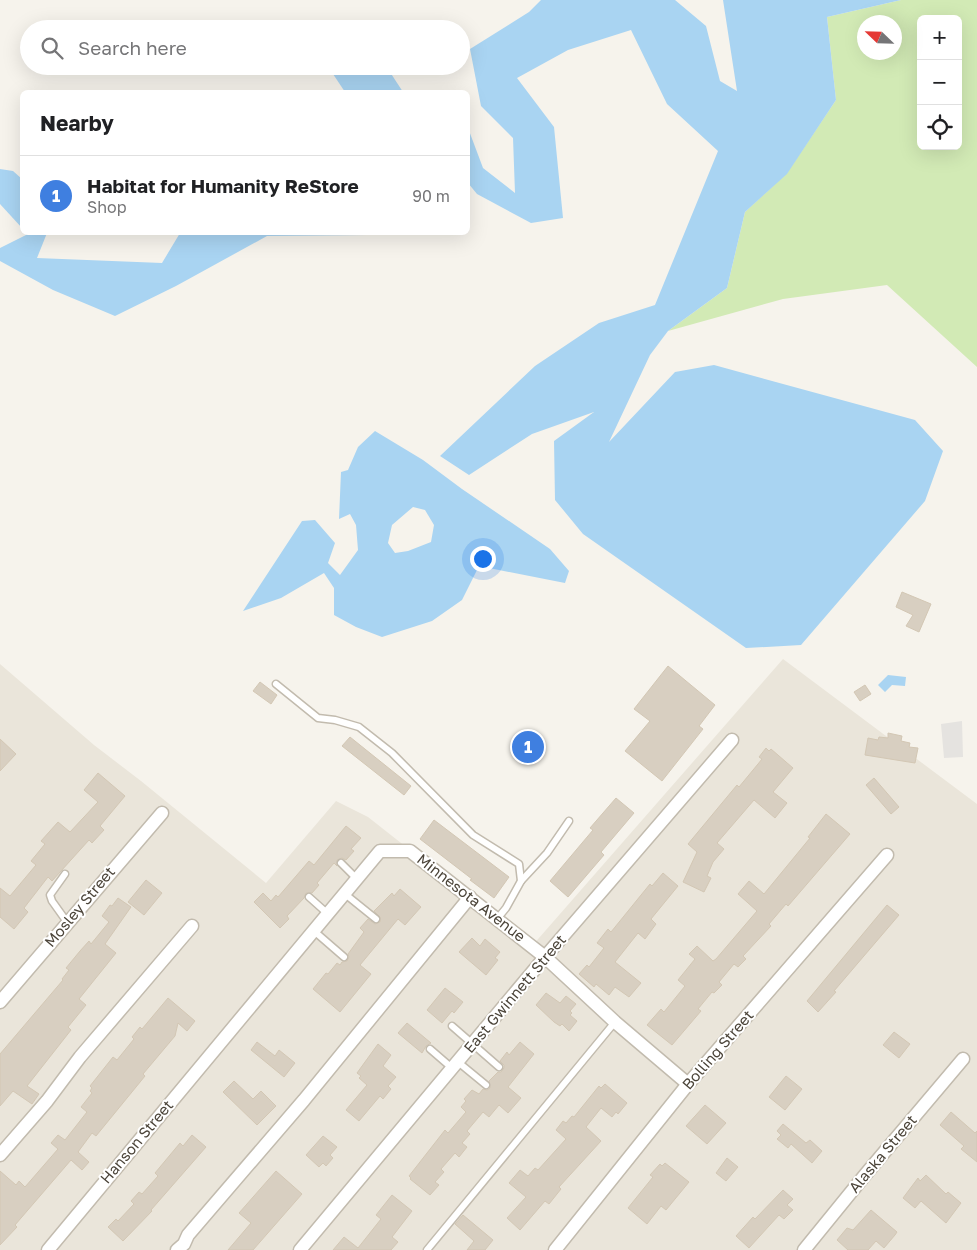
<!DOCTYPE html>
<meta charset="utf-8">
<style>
:root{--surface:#fff;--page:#f2f2f2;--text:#202124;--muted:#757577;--line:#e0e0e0;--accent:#0f766e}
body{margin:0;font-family:"Golos Text",sans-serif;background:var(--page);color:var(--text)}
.controls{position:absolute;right:15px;top:15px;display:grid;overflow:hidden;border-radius:8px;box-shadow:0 5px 20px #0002}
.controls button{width:45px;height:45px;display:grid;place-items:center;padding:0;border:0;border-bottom:1px solid var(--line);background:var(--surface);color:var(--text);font:25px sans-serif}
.compass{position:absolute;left:857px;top:15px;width:45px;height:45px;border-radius:50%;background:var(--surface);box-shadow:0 5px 20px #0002;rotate:293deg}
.you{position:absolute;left:482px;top:558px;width:18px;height:18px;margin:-12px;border:4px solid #fff;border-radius:50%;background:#1a73e8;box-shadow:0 0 0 8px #1a73e833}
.badge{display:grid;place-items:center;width:32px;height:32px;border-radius:50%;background:var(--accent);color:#fff;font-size:16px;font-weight:700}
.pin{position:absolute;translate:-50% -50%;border:2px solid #fff;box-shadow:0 1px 5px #0006}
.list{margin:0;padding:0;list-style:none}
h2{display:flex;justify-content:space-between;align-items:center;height:65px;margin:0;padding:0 20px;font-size:21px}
h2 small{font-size:16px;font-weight:400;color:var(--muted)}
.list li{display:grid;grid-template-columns:32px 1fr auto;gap:15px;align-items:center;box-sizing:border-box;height:80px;padding:0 20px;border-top:1px solid var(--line)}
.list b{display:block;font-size:19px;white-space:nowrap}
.list p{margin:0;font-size:16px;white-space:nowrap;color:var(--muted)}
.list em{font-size:16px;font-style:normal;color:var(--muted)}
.icon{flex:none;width:28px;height:28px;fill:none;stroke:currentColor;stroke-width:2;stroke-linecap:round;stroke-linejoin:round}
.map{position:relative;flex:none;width:977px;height:1250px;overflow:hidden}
.search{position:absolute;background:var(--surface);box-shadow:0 5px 20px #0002;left:20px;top:20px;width:450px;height:55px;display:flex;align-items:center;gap:12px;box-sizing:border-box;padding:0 18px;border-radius:28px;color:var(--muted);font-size:19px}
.panel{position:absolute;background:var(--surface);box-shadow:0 5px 20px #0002;left:20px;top:90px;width:450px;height:145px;border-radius:8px}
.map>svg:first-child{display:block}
</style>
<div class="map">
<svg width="977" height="1250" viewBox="0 0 977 1250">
<rect width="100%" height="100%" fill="#f6f3ec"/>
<!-- residential -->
<path fill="#eae5da" d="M783,659L977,804V1250H0V664L94,745L141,781L266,883L336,801L368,817L532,946Z"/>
<!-- green -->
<path fill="#d2eab5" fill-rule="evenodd" d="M901,0H977V367L887,285L783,299L668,331L727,288L745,212L787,173L836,100L827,17ZM921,19H958V146H921ZM864,22H894V52H864Z"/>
<!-- parking -->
<path fill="#e5e3e0" d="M962,721L963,757L944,758L941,724Z"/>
<!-- water -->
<g fill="#a9d4f2" fill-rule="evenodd">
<path d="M541,0H675L706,26L720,81L737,91L723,0H901L827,17L836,100L787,174L745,212L727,288L668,331L650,355L609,442L675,372L714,365L915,420L943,451L925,501L801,645L746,648L583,534L555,500L554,441L594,412L532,434L469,475L440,456L535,366L599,323L655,305L718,151L667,104L631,30L568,50L517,78L554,127L563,218L531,223L477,194L468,183V128L483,168L515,193L513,138L481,106L470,49L529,12Z"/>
<path d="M355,66H386L403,92H345L333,74Z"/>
<path d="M0,169L13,171L22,179V228L0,204Z"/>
<path d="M26,233H47L37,258L162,263L180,233H368L367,235L267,236L176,286L115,316L53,290L0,261V248L28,234Z"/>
<path d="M375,431L423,460L462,489L550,549L569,571L565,583L479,566L462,600L432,621L382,637L356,627L334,615V588L324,573L281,598L243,611L302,521L315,520L335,543L328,563L340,575L358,550L356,525L350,514L339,519L341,472L348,470L358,447ZM413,507L425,510L434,525L431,542L408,551L395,553L388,543L392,525Z"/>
<path d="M888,675L906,677L905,686L892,685L885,692L878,685Z"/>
</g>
<!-- building -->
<g fill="#d8cfc1" stroke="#d3c7b4">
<path d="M902,592L931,604L919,632L906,626L913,615L896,607Z"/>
<path d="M668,666L715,705L699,726L703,729L662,781L625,751L650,721L634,709Z"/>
<path d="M260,682L277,695L271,704L253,691Z"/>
<path d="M865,685L871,694L860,701L854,692Z"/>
<path d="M888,733L902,736L901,741L910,743L909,747L918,748L915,763L865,755L868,738L878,740L879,737L888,738Z"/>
<path d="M350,737L411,786L404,795L342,746Z"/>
<path d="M0,739L16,754L0,771Z"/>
<path d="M766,748L769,751L771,749L793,768L773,792L787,803L775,818L754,800L717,843L724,849L713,862L707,876L711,878L704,892L683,882L697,852L688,844L737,785L739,787L758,764L762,759L759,757Z"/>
<path d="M98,773L125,796L100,826L104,830L92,843L89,840L52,881L48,877L24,908L28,912L14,929L0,917V888L10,896L36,865L31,861L45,844L41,841L58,822L70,832L98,802L84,790Z"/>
<path d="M874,778L899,807L891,814L866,785Z"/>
<path d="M616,798L634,813L601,852L604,855L568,897L550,881L593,830L590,828Z"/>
<path d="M826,814L850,834L788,906L786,904L769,924L771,926L743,956L746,959L738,967L734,964L719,982L722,985L714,993L712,992L698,1009L701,1011L672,1045L647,1025L661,1009L664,1012L685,986L678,980L695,959L689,954L697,946L713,961L716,959L757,911L738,894L749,881L764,894L810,838L808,837Z"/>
<path d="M434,820L509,877L494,898L470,880L472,879L420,839Z"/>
<path d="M346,826L361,838L351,849L354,851L346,860L342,858L337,860V866L334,863L317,883L319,885L312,893H306L304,898L287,916L289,919L280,928L254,902L263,893L271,901L276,895L278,897L309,861L314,865Z"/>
<path d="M663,873L678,886L651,919L656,924L645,939L638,933L615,962L641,983L629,997L615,987L609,995L596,984L594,987L579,974L587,965L589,967L604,948L597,943L608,929L611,932L650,884L652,886Z"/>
<path d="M146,880L162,893L144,915L128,902Z"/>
<path d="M400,889L421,907L405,925L398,919L360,965L371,974L340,1012L313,989L326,973L328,974L337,963L340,965L342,962L347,961L349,957L348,954L364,932L360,928L368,919L375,924L380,922V917L374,911L392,893L394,896Z"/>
<path d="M118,898L131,907L105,944L116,953L79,999L86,1005L68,1027L71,1030L27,1086L39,1094L32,1104L13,1091L0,1106V1054L63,980L62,979L69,970L66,968L80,951L89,941L91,944L109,922L102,916L110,905L112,906Z"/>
<path d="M887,905L899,915L834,991L836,992L818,1012L807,1001Z"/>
<path d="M472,938L480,946L485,939L500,952L495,958L498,960L486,975L459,952Z"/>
<path d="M445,988L463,1002L454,1013L452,1011L442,1023L427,1010Z"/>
<path d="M546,993L560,1003L566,996L576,1004L570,1011L572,1013L570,1015L577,1021L569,1031L562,1024L560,1026L554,1022L536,1005Z"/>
<path d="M168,998L195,1021L187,1031L178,1023L175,1036L143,1074L145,1076L96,1136L92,1133L78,1152L89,1162L82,1170L71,1160L15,1225L17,1227L0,1245V1171L16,1185L19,1181L25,1187L58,1149L51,1143L58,1135L65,1140L87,1112L81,1107L92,1093L90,1091L92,1088L90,1086L113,1057L117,1060L134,1039L132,1037L140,1027L142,1029Z"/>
<path d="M407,1023L431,1043L426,1046L422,1053L398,1033Z"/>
<path d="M894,1032L910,1044L899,1058L883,1045Z"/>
<path d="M257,1042L275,1056L279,1050L295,1063L284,1077L251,1050Z"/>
<path d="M520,1042L534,1054L508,1087L521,1098L508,1113L499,1105L489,1117L483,1112L467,1131L470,1134L462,1143L467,1147L459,1157L455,1153L441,1169L444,1172L435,1182L439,1185L430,1195L410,1179L411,1178L409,1176L445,1130L448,1133L466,1112L461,1107L466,1101L464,1099L472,1090L479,1094L483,1089L487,1090L490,1088L489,1081L498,1072H501L504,1068V1065L500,1061L507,1052L509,1055Z"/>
<path d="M378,1044L391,1055L383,1066L396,1077L388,1086L391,1089L383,1099L380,1096L359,1121L346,1110L367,1085L359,1078L361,1076L357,1073Z"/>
<path d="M786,1076L802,1089L785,1110L769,1097Z"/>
<path d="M234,1081L253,1099L261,1091L276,1106L257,1125L223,1092Z"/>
<path d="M605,1084L627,1103L618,1114L616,1112L612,1117L601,1108L586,1127L601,1141L559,1187L561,1189L549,1204L545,1201L520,1230L507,1218L526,1197L509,1183L520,1170L528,1176L535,1168L538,1170L566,1139L556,1130L563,1121L566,1123L572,1116L574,1117L599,1086L601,1088Z"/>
<path d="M705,1105L726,1123L707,1144L686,1126Z"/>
<path d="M951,1112L975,1133L977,1131V1162L961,1149L964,1146L940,1125Z"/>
<path d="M783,1124L806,1143L810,1140L822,1151L812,1163L791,1144L788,1148L777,1139L781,1135L777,1131Z"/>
<path d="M192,1135L206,1147L151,1210L152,1211L123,1241L108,1227L116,1219L118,1221L134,1204L131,1201L139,1192L142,1194L158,1176L155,1173L180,1143L183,1146Z"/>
<path d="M323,1136L337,1147L330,1155L333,1158L326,1166L323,1163L319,1167L306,1155Z"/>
<path d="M727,1158L738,1167L726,1181L716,1173Z"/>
<path d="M665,1163L689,1182L666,1210L661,1206L647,1224L628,1208L653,1177L650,1175L660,1164L662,1166Z"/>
<path d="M276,1171L302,1194L253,1250H228L251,1223L239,1213Z"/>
<path d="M926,1175L946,1194L948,1192L961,1203L946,1223L921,1201L915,1208L903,1198L918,1178L920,1181Z"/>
<path d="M783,1190L793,1199L787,1205L793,1210L784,1219L779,1215L749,1248L736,1236L753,1217L755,1219Z"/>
<path d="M392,1195L412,1211L392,1237L398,1242L391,1250H333L344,1237L358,1248L381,1219L376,1215Z"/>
<path d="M871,1210L897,1232L895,1235L884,1248L876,1241L868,1250H848L837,1240L847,1228L853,1230Z"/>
<path d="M463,1215L493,1240L485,1250H467L474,1241L455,1224Z"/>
</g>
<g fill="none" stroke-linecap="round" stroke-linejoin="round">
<defs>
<g id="service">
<path d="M276,684L318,718L335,720L359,727L392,753L473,835L519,864L521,881L506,908L497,919"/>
<path d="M341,863L357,879"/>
<path d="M65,874L50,895L52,901L67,922"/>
<path d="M521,881L547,853L569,821"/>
<path d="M345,894L376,919"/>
<path d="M309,897L328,914"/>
<path d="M314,931L344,957"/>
<path d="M452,1026L499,1067"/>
<path d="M430,1049L452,1068"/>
<path d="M458,1062L486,1085"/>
<path d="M427,1250L615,1022"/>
</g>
<g id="minor">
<path d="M0,1002L162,813"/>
<path d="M0,1155L47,1101L80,1057L192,926"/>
<path d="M48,1250L380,851H410L545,957L615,1022L688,1084"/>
<path d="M177,1250L184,1244L188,1235L304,1100L470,897"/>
<path d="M300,1250L545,957L732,740"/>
<path d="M555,1250L688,1084L887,855"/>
<path d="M804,1250L865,1175L963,1059"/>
</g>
</defs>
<!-- service casing -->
<use href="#service" stroke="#c2bbae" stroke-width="9"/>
<!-- minor casing -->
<use href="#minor" stroke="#c2bbae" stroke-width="15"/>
<!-- service -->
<use href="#service" stroke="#fff" stroke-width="6"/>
<!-- minor -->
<use href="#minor" stroke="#fff" stroke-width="12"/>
</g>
<g text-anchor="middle" stroke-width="4" stroke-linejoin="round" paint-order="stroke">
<!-- street labels -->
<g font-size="15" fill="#4b4439" stroke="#fff">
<text transform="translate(471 898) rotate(38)" y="5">Minnesota Avenue</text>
<text transform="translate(80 907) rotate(-50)" y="5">Mosley Street</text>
<text transform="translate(515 994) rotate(-50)" y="5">East Gwinnett Street</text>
<text transform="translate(718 1050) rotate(-49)" y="5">Bolling Street</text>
<text transform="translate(137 1142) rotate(-50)" y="5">Hanson Street</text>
<text transform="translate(883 1154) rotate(-50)" y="5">Alaska Street</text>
</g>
</g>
</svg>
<div class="controls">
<button>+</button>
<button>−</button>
<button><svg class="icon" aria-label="locate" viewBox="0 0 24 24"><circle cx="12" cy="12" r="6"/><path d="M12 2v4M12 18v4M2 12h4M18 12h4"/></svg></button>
</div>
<svg class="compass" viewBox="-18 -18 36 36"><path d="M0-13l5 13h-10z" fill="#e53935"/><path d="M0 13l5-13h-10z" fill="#757577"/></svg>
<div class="you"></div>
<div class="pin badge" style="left:528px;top:747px;background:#3f7fe0">1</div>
<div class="search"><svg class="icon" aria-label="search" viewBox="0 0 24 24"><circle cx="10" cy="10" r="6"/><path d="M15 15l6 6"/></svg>Search here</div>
<section class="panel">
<h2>Nearby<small></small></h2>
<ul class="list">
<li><span class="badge" style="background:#3f7fe0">1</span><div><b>Habitat for Humanity ReStore</b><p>Shop</p></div><em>90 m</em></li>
</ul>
</section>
</div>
